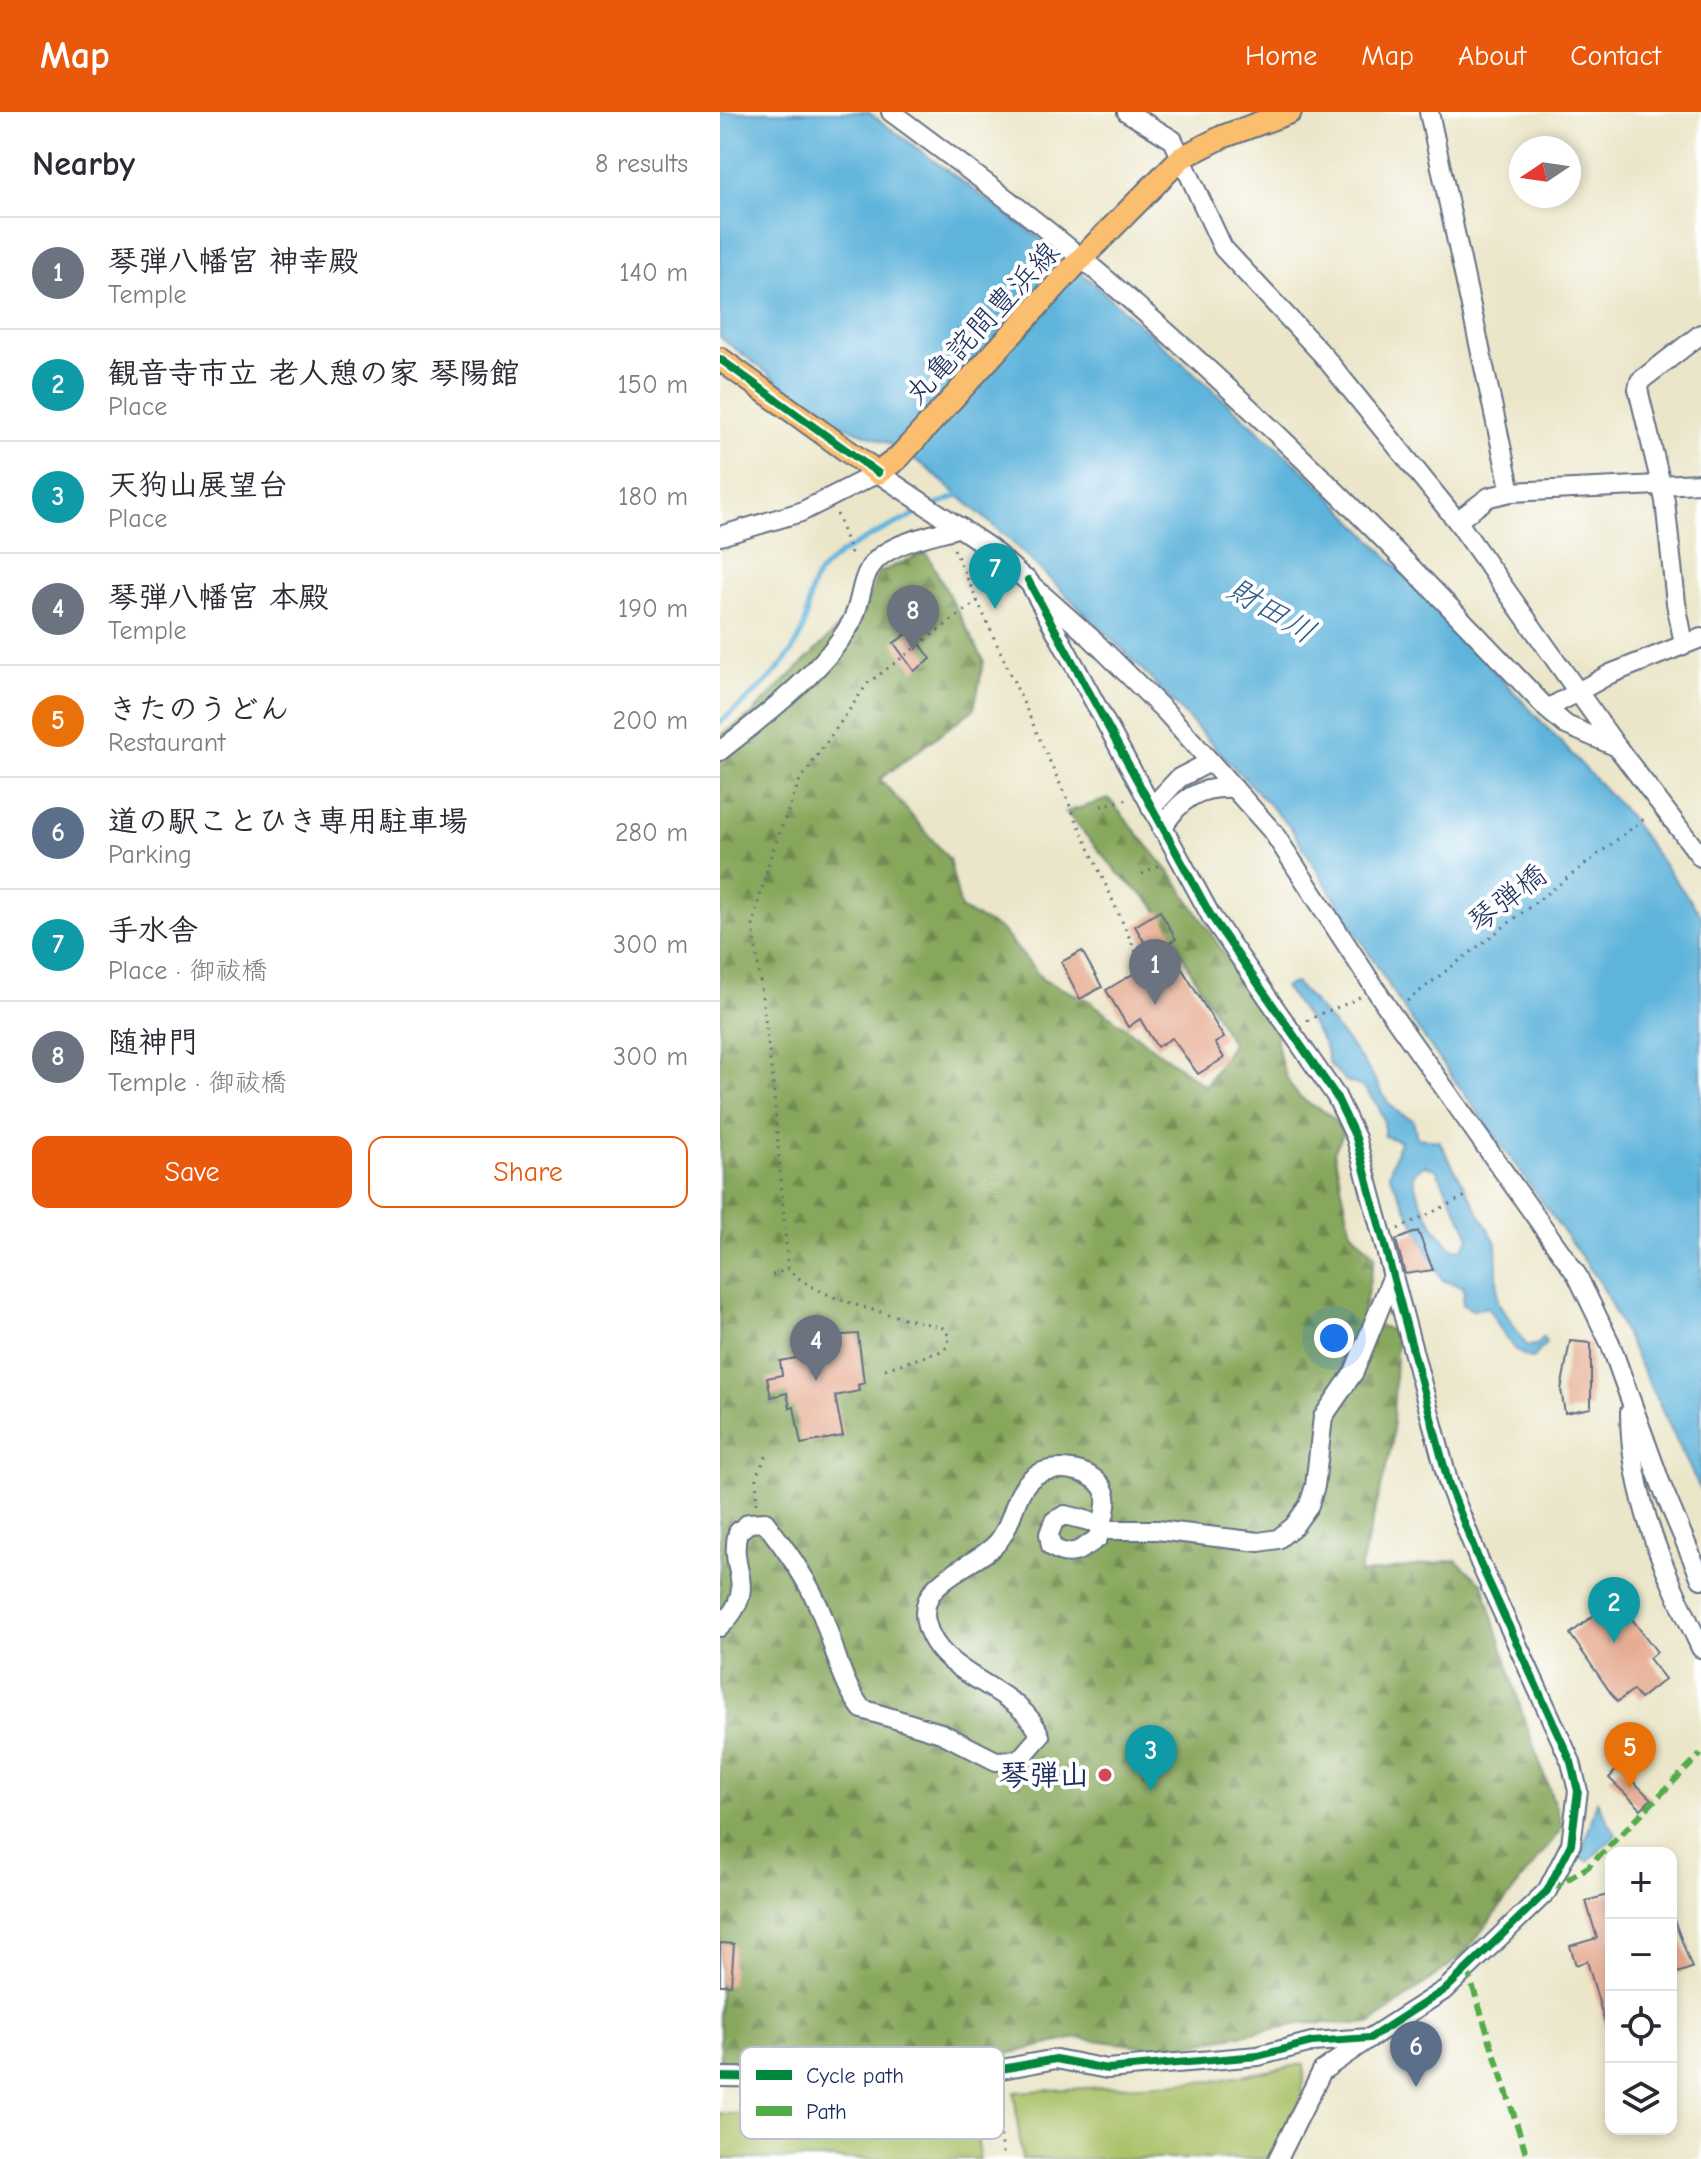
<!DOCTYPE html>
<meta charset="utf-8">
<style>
:root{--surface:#fff;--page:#f7f7f7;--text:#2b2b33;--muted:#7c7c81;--line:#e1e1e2;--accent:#ea580c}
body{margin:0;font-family:"Comic Neue","Klee One",sans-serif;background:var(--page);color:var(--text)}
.controls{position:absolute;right:24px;bottom:24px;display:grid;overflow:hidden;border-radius:16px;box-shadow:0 4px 12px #0003}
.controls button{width:72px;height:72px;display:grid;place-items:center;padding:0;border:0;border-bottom:2px solid var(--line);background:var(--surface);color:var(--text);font:40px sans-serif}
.compass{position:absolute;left:789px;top:24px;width:72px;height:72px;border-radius:50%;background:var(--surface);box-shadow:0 4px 12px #0003;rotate:257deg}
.you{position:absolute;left:614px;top:1226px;width:28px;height:28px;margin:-20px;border:6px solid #fff;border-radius:50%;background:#1a73e8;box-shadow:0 0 0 12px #1a73e833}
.badge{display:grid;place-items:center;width:52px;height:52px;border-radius:50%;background:var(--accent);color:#fff;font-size:26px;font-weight:700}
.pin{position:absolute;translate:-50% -66px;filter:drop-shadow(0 2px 4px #0008)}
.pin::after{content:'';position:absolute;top:42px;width:28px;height:24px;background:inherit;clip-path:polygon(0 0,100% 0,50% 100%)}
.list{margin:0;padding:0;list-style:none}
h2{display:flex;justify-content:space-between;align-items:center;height:104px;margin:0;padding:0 32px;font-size:34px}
h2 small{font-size:26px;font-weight:400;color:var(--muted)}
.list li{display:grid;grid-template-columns:52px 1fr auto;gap:24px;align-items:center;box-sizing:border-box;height:112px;padding:0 32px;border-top:2px solid var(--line)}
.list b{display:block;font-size:30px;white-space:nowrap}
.list p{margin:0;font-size:26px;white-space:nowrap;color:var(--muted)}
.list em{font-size:26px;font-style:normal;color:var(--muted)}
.actions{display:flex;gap:16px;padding:24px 32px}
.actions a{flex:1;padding:18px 0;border:2px solid var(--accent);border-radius:16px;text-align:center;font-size:28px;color:var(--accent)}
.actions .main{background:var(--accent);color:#fff}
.icon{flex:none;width:44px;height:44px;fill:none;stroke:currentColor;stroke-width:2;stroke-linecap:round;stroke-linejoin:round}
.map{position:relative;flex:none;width:981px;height:2047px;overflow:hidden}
header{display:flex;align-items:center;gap:48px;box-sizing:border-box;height:112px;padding:0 40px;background:var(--accent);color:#fff}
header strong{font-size:38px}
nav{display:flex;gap:44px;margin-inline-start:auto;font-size:28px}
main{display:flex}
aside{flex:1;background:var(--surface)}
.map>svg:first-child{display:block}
</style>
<header>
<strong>Map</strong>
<nav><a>Home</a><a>Map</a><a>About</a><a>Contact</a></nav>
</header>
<main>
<aside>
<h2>Nearby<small>8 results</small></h2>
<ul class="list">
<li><span class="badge" style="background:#6b7280">1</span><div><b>琴弾八幡宮 神幸殿</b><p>Temple</p></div><em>140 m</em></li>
<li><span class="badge" style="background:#0f9aa8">2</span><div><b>観音寺市立 老人憩の家 琴陽館</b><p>Place</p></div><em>150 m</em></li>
<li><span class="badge" style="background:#0f9aa8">3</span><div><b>天狗山展望台</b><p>Place</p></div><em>180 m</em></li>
<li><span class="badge" style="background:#6b7280">4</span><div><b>琴弾八幡宮 本殿</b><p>Temple</p></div><em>190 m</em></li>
<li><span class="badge" style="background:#e8710a">5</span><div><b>きたのうどん</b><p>Restaurant</p></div><em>200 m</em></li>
<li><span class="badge" style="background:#5c6f8a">6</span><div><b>道の駅ことひき専用駐車場</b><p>Parking</p></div><em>280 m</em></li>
<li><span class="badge" style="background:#0f9aa8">7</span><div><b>手水舎</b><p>Place · 御祓橋</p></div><em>300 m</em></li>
<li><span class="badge" style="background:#6b7280">8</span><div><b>随神門</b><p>Temple · 御祓橋</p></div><em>300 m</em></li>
</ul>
<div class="actions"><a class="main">Save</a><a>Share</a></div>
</aside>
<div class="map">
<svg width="981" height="2047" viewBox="0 0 981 2047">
<defs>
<pattern id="forest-firs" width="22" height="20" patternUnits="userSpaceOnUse" patternTransform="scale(2)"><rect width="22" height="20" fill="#87a75c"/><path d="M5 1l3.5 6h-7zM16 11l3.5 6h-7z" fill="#6e884f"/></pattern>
</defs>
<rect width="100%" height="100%" fill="#fff"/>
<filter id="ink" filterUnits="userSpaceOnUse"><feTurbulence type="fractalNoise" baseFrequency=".0125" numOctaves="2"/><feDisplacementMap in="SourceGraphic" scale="16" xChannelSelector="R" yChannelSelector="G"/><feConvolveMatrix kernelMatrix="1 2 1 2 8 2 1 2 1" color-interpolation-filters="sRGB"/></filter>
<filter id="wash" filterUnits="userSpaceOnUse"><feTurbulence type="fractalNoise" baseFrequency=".006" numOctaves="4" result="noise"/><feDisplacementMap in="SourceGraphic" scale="32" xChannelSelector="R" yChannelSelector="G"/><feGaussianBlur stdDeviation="1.8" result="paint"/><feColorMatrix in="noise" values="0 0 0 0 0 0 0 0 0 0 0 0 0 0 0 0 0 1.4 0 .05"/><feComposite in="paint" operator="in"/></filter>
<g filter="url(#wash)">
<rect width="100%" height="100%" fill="#ebe6c9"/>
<!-- forest -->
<path fill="url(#forest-firs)" stroke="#516b5d" stroke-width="2" d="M206,440L264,549L254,597L160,667L229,747L241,797L282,818L323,868L368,888L485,974L512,932L434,793L400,763L346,700L389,687L455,767L556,920C558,940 562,964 576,981C593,1000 608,991 623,1022L614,1040L631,1119L655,1144L642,1206L677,1221L672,1332L639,1462L736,1448L763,1472L805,1610L843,1715L742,1844L650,1912L585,1911L446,1937L357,1926L196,1963L51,1956L0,1948V624L31,603L149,485L158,461Z"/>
<!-- park -->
<g fill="#aac167" stroke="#627862" stroke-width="2">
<path d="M584,1952L582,1985L550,2047H302L294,1980L494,1969Z"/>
<path d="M256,1996L259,2047H0V2001L169,2014Z"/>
</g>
<!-- water -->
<g fill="#5fb4db" stroke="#3d729c" stroke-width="2" fill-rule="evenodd">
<path d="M0,0H148L339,141L603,376L902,696L981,803V1379L881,1172L685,899L571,716L415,550L291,429L203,353L166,330L109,308L0,225Z"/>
<path d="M575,871C601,897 626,927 648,957C665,980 663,996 693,1008L697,1026L719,1029L776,1131L778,1190L807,1234L817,1233L823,1225L826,1231L813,1246C791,1244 779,1211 767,1195L753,1198L743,1193L744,1175L722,1168L669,1062L680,1029L664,1024V1008L658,994L643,975L626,969L609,952L605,934L592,912L564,875ZM704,1053L716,1057L747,1118L749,1126L744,1135L736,1138C721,1133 690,1076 694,1061Z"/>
<path d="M877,1689L896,1723L868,1749L861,1745Z"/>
</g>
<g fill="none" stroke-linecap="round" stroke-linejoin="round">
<!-- stream -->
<g stroke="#5fb4db" stroke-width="5">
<path d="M216,393L244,381"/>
<path d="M0,610C30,586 72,552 84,514C89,495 88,472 103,457C122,435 177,411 204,399"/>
</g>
</g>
<g id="blocks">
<!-- building -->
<g fill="#e6ac91">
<path d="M191,519L211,547L194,559L174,531Z"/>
<path d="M440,799L456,827L447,832L504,926L495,931L504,946L478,962L452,926L437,935L420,907L408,915L386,878L435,849L415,814Z"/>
<path d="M362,839L382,875L360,887L341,850Z"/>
<path d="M698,1119L713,1158L685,1162L676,1128Z"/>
<path d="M138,1222L144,1271L138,1273L139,1279L115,1284L123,1324L81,1332L74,1295L70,1296L67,1281L51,1285L47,1266L62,1263L60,1249L96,1242L94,1225Z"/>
<path d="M850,1229L871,1231V1296L845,1301L841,1278Z"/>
<path d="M896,1486L937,1540L929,1546L945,1567L920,1587L913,1578L897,1590L850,1522Z"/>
<path d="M899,1655L931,1687L921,1697L889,1666Z"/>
<path d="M891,1782V1917L887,1918L867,1849L856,1853L850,1834L877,1826L866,1789Z"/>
<path d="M951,1800L972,1856L951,1863Z"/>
<path d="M0,1831L14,1832L11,1873H0Z"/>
</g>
</g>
</g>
<g filter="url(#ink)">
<use href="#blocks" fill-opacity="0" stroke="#646f83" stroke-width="2"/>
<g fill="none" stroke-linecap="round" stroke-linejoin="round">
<defs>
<g id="minor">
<path d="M171,0C249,58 328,116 401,180C552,310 690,452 827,597L890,562L981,526"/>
<path d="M407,0L453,28L503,136L603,243L737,409L897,635L981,745"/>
<path d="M709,0L791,380"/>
<path d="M737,409L769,385L791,380L981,371"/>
<path d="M0,424L81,400L158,361L270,436L370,525L446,600L553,720L671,901L857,1163L890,1231L942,1375L981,1467"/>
<path d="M964,532L956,491L945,389L918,277L920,269L981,222"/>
<path d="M827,597L846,613L897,635"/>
<path d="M0,639C44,604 103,560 131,511C145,486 137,459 165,441C185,428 217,422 240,415"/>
<path d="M431,696L459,666L490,650"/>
<path d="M442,717C459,687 479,674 514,676"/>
<path d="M910,1300C910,1385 945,1461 981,1536"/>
<path d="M389,1418H437L539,1430L558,1427L574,1414L589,1393L595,1374L603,1305L634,1260L671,1168"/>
<path d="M0,1515C41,1474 7,1460 18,1420L29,1411L45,1410C67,1439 90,1470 103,1505C115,1536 121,1570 142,1597L221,1621L276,1649L299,1648L320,1624C300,1573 219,1567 206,1510C197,1469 251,1456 274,1434C294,1415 292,1382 313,1365C332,1350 380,1356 386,1384C388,1396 381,1414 378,1426C362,1438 349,1448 331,1434L329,1422L334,1409L345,1403L369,1409"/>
<path d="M0,1965L153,1967L200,1972L336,1947L387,1957L538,1944L592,1930L650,1926L726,1877L827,1779L851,1732L858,1679L851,1650L760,1451L729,1373L636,1026L616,984L491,804L308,468"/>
<path d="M558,2047L602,1959L648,1927"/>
</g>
<path id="major" d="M0,247L158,361L178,346L355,153L461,46L502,25L570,0"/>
</defs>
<!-- minor casing -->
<use href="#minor" stroke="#646f83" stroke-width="22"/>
<!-- major casing -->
<use href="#major" stroke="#646f83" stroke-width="26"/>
<!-- path -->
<g stroke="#646f83" stroke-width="3" stroke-dasharray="2 6" stroke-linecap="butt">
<path d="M117,402L133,447"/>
<path d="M234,437L420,849"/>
<path d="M381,694L408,687"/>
<path d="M422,762L443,751"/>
<path d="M687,889L928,704"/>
<path d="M587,909C605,898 624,895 641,884"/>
<path d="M678,1117L750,1082"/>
<path d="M52,1163L68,1157"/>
<path d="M165,1257L225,1238L230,1225L223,1216C176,1203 102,1191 68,1157L53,971L33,813L50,746L79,670L148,571L259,488"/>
<path d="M36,1392L37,1362L48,1341"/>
<path d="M274,1976L284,2047"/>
</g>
<!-- minor -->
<use href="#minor" stroke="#fff" stroke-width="18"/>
<!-- major -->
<use href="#major" stroke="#fbbe6e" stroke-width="22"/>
<!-- quiet -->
<g stroke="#52ab49" stroke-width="6" stroke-dasharray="12 6" stroke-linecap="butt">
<path d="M831,1777L868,1755L981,1642"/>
<path d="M747,1857L808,2047"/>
</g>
<defs>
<g id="cycleway">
<path d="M0,247L158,361"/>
<path d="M0,1965L153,1967L200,1972L336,1947L387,1957L538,1944L592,1930L650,1926L726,1877L827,1779L851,1732L858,1679L851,1650L760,1451L729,1373L636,1026L616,984L491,804L308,468"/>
</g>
</defs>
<!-- cycleway casing -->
<use href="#cycleway" stroke="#fff" stroke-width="13"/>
<!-- cycleway -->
<use href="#cycleway" stroke="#00873e" stroke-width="8"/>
</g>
</g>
<!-- markers -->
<circle fill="#d1495b" stroke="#fff" stroke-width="3" cx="385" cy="1663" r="8"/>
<g text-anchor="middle" stroke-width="8" stroke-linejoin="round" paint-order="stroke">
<!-- street labels -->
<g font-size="30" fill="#1b2f5e" stroke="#fff">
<text transform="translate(262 211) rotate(-47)" y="10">丸亀詫間豊浜線</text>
<text transform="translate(787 786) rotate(-38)" y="10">琴弾橋</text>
</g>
<!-- poi labels -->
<g font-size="30" font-weight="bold" fill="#1b2f5e" stroke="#fff" text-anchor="end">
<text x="369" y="1673">琴弾山</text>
</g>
<!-- water labels -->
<g font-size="32" font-style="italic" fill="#335e8a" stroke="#fff">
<text transform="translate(552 498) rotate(31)" y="11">財田川</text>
</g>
</g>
<!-- legend -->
<rect x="20" y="1935" width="264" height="92" rx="12" fill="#fff" stroke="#bbc1cf" stroke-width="2"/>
<rect x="36" y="1958" width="36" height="10" fill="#00873e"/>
<rect x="36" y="1994" width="36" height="10" fill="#52ab49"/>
<g font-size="22" fill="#1b2f5e">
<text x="86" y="1971">Cycle path</text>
<text x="86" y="2007">Path</text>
</g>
</svg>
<div class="controls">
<button>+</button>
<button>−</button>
<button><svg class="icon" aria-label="locate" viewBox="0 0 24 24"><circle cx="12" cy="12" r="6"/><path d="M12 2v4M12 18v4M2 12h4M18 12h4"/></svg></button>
<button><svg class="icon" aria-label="layers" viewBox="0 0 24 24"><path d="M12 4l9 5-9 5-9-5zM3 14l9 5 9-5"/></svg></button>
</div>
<svg class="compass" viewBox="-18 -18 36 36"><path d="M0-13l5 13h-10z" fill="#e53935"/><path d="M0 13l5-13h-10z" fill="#7c7c81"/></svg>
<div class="you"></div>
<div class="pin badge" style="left:435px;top:893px;background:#6b7280">1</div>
<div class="pin badge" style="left:894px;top:1531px;background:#0f9aa8">2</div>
<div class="pin badge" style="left:431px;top:1679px;background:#0f9aa8">3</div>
<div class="pin badge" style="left:96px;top:1269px;background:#6b7280">4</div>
<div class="pin badge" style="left:910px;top:1676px;background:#e8710a">5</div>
<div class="pin badge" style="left:696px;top:1975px;background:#5c6f8a">6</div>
<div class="pin badge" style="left:275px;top:497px;background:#0f9aa8">7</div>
<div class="pin badge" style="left:193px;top:539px;background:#6b7280">8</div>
</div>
</main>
